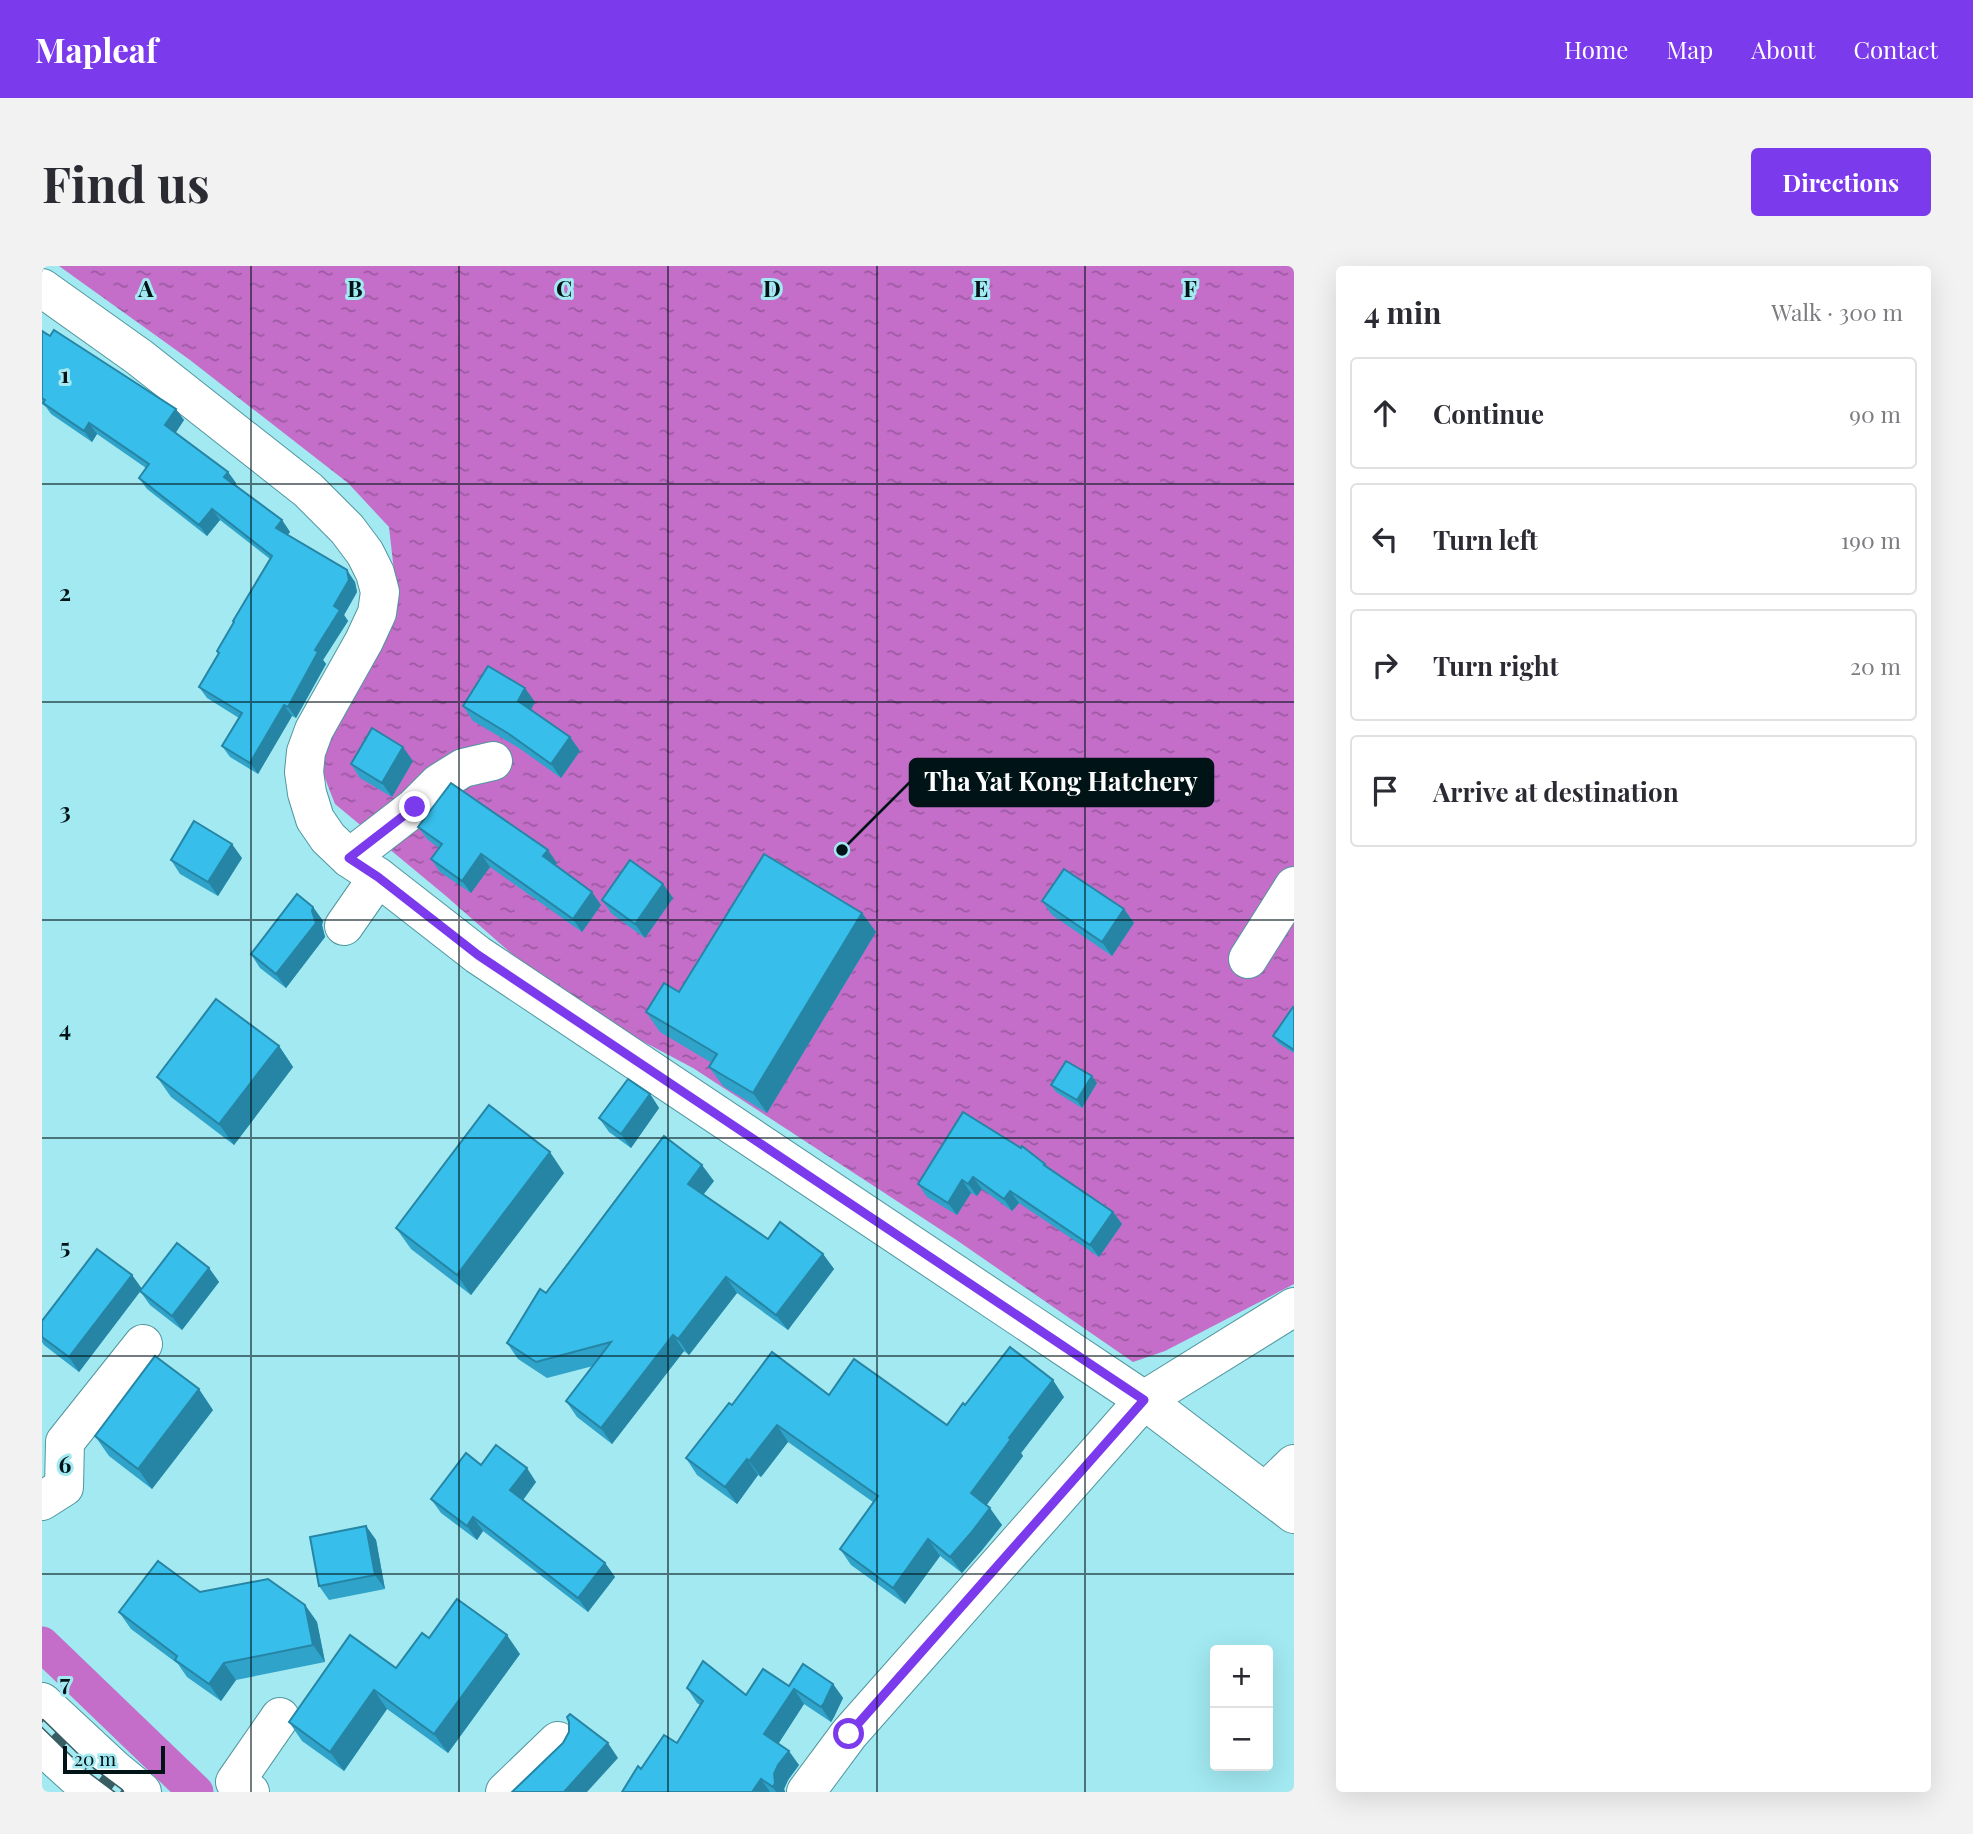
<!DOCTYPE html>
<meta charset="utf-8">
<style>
:root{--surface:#fff;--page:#f2f2f3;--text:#2b2b33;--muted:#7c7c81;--line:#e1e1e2;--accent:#7c3aed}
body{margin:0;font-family:"Playfair Display",serif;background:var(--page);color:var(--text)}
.controls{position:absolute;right:21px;bottom:21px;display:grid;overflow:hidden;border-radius:7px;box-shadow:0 7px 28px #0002}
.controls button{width:63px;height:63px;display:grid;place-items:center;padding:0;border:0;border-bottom:2px solid var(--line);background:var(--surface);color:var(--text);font:35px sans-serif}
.scale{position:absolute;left:21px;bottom:18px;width:102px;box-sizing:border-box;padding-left:7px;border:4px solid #001316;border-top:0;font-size:19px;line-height:24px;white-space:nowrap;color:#001316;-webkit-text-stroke:5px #a2e9f1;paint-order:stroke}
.stop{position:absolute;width:21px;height:21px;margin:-16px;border:5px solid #7c3aed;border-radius:50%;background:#fff}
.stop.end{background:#7c3aed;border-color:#fff;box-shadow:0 2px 7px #0008}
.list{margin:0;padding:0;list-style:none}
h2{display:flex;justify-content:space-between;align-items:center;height:91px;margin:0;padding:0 28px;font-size:30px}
h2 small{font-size:23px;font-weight:400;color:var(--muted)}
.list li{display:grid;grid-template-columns:46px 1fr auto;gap:21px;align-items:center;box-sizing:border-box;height:112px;margin:0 14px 14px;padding:0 14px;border:2px solid var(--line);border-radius:7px}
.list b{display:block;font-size:26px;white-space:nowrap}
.list em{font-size:23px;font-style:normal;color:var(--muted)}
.icon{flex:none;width:38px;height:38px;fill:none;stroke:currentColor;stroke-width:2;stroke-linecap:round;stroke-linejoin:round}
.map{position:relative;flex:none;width:1252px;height:1526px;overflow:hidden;border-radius:7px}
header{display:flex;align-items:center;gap:42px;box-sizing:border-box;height:98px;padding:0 35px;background:var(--accent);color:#fff}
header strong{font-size:33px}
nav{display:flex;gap:38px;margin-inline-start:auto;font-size:24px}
.intro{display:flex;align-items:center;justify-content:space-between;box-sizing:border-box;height:168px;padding:0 42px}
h1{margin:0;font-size:49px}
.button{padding:18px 32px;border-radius:7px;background:var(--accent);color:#fff;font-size:24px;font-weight:700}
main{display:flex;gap:42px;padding:0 42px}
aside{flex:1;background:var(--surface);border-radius:7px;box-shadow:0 7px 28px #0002}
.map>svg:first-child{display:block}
</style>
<header>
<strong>Mapleaf</strong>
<nav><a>Home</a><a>Map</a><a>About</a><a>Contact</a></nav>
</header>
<div class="intro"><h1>Find us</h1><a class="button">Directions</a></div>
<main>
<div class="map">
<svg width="1252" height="1526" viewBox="0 0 1252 1526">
<defs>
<pattern id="water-ripples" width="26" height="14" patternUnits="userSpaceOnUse" patternTransform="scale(1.75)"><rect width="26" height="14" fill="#c46ec9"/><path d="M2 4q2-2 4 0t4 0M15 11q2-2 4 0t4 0" fill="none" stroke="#9d59a2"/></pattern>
</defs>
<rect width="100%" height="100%" fill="#a2e9f1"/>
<!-- water -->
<path fill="url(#water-ripples)" d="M17,0H1252V1018L1123,1085L1091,1096L913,973L651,802L521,733L404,630L293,538L274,489L353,314L347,261L306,217L148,94Z"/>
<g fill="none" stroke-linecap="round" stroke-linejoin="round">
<!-- canal -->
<path stroke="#c46ec9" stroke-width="35" d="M0,1378L154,1526"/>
<defs>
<g id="minor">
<path d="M0,22L97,91L266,224L305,263L323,287L333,307L338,326L335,347L322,375L272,464L264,486L262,506L265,527L273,553L286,572L307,592L336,611L436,689L1102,1134L1252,1248"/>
<path d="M307,592L373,541L397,517L421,502L451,495"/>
<path d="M302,660L336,611"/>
<path d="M1206,693L1252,620"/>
<path d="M1223,1226L1252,1198"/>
<path d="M0,1235L22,1221L23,1176L101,1078"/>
<path d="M0,1436L72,1503L100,1526"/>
<path d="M0,1480L51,1526"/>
<path d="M208,1526L193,1516L238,1451"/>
<path d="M463,1526L516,1475"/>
<path d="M764,1526L807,1468L1102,1134L1252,1041"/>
</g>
</defs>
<!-- minor casing -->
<use href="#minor" stroke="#51969e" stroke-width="40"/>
<!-- minor -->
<use href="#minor" stroke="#fff" stroke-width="38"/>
<defs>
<path id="rail" d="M0,1457L46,1502L78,1526"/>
</defs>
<!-- rail casing -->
<use href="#rail" stroke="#385d62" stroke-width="8"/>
<!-- rail -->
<use href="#rail" stroke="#a2e9f1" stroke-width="5" stroke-dasharray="16" stroke-linecap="butt"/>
</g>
<!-- wall -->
<g fill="#2fa3c9">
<path d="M0,65L142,154L133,167L186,206L194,217L193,219L240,254L248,266L245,269L313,316L315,326L302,349L306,355L281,394L284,398L254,452L250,450L216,508L188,491L180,480L197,452L165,432L157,421L177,388L175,385L228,293L178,254L165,270L105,223L97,212L104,202L55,168L50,176L9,148L4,141L0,138Z"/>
<path d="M493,436L489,444L528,471L538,485L519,512L477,482L431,455L421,440Z"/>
<path d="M371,495L350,531L318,512L309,498Z"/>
<path d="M376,561L515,597L513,599L559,639L540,666L448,601L429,627L398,606L389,593L397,582L385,573Z"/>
<path d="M200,592L176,630L138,608L129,594Z"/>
<path d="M621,618L631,632L603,672L570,648L560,634Z"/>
<path d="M1000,635L1082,643L1092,657L1070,690L1010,649Z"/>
<path d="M271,641L281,655L280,659L283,671L244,722L218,702L209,688Z"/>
<path d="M820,647L834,666L725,847L681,820L667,801L670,797L618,766L604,746L637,726Z"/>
<path d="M1252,742V787L1236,777L1231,770Z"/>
<path d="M237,780L251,801L192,879L129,831L115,811Z"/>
<path d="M1055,817L1040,842L1014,826L1009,819Z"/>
<path d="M608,828L617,842L589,882L567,866L557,852Z"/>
<path d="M1006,902L1071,946L1080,958L1057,991L977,937L970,945L940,923L935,930L929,927L915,949L885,931L876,918Z"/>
<path d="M522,907L429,1029L369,983L354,962Z"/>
<path d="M672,915L661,929L726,973L781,988L792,1003L746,1064L695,1027L647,1089L642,1085L570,1178L535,1151L524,1135L551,1100L505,1112L476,1093L465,1077L504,1027Z"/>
<path d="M167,1002L177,1016L140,1064L108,1039L98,1025Z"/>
<path d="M90,1009L100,1023L37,1106L2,1079L0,1076V1055Z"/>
<path d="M787,1129L905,1159L923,1139L1022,1131L979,1187L981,1190L944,1239L960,1259L940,1284L920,1307L898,1290L863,1338L809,1299L798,1283L831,1236L746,1176L719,1211L716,1209L695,1238L655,1209L644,1192L690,1139Z"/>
<path d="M171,1144L110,1223L67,1190L53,1170Z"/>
<path d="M439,1199L494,1216L481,1234L563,1297L573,1311L546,1346L441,1265L435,1274L399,1247L389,1233Z"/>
<path d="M324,1260L334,1274L343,1323L287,1334L277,1320Z"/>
<path d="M158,1326L263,1339L275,1356L283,1396L194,1414L179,1435L145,1411L136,1398L89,1363L77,1346Z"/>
<path d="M387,1372L478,1388L406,1487L345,1443L302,1505L260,1475L247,1456L354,1402Z"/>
<path d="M791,1418L801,1432L792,1451L789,1456L762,1438L736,1478L757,1499L746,1514L742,1523L743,1526H580L599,1503L635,1477L658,1439L655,1437L645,1422L704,1429L747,1420Z"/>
</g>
<!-- shaded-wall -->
<g fill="#2685a4">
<path d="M134,143L142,154L131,171L123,159Z"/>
<path d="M47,157L55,168L50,176L42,165Z"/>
<path d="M186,206L194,217L190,222L182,211Z"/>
<path d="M170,243L178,254L165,270L157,259Z"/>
<path d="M240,254L248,266L242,273L234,262Z"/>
<path d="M305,304L313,316L315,326L302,349L306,355L281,394L284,398L254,452L246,441L292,340Z"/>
<path d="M483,422L493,436L486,449L476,435Z"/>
<path d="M242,439L250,450L216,508L208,497Z"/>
<path d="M528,471L538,485L519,512L509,498Z"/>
<path d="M361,481L371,495L350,531L340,517Z"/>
<path d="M190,578L200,592L176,630L166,616Z"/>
<path d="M506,584L515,597L510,603L501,590Z"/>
<path d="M439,588L448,601L429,627L420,615Z"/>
<path d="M621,618L631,632L603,672L593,658Z"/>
<path d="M550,626L559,639L540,666L531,653Z"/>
<path d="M271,641L281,655L280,659L283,671L244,722L234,708L270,645Z"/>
<path d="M1082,643L1092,657L1070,690L1060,676Z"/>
<path d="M820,647L834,666L725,847L711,827Z"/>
<path d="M237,780L251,801L192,879L177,858Z"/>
<path d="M1050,810L1055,817L1040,842L1035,834Z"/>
<path d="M608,828L617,842L589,882L579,868Z"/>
<path d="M508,886L522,907L429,1029L415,1009Z"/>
<path d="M660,899L672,915L657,934L646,918Z"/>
<path d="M931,911L940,923L935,930L926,918Z"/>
<path d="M920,914L929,927L915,949L906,937Z"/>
<path d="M968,925L977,937L970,945L962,933Z"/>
<path d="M1071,946L1080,958L1057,991L1048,979Z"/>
<path d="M781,988L792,1003L746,1064L734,1049Z"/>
<path d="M167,1002L177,1016L140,1064L130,1050Z"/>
<path d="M90,1009L100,1023L37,1106L27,1091Z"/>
<path d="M684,1011L695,1027L647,1089L636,1073Z"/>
<path d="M631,1069L642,1085L570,1178L559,1162Z"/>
<path d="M1011,1114L1022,1131L979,1187L981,1190L941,1244L929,1227L967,1172Z"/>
<path d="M157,1123L171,1144L110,1223L96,1203Z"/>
<path d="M735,1159L746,1176L719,1211L707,1195Z"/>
<path d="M705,1193L716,1209L695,1238L683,1221Z"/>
<path d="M485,1202L494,1216L478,1238L468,1224Z"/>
<path d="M948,1242L960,1259L940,1284L920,1307L908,1291Z"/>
<path d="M431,1251L441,1265L435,1274L425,1260Z"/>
<path d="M324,1260L334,1274L343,1323L333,1309Z"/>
<path d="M886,1273L898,1290L863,1338L851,1322Z"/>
<path d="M563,1297L573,1311L546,1346L536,1332Z"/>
<path d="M263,1339L275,1356L283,1396L271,1379Z"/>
<path d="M465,1369L478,1388L406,1487L392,1468Z"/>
<path d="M182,1397L194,1414L179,1435L167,1418Z"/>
<path d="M791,1418L801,1432L792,1451L789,1456L779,1441Z"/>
<path d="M752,1423L762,1438L733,1483L722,1468Z"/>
<path d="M332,1424L345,1443L302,1505L288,1486Z"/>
<path d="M566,1477L576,1492L545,1526H522Z"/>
<path d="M747,1485L757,1499L746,1514L742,1523L743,1526H734L731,1521L732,1508L736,1499Z"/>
<path d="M719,1513L728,1526H710Z"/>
</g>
<!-- building -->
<g fill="#37beea" stroke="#2685a4" stroke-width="2">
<path d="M12,64L134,143L123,159L186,206L182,211L240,254L234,262L305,304L307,314L292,340L298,344L273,384L276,386L246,441L242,439L208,497L180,480L200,447L157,421L177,387L175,385L192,356L191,355L230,290L170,243L157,259L97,212L107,198L47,157L42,165L1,137L3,134L0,132V65L8,70Z"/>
<path d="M446,400L483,422L476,435L528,471L509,498L467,468L421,440Z"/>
<path d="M330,462L361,481L340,517L309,498Z"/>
<path d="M409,517L506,584L501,590L550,626L531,653L439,588L420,615L389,593L400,578L376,561Z"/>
<path d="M152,555L190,578L166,616L129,594Z"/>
<path d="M722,588L820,647L711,827L667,801L675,788L604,746L622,717L637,726Z"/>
<path d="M588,594L621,618L593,658L560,634Z"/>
<path d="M1022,603L1082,643L1060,676L1000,635Z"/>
<path d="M255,628L271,641L270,645L274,657L234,708L209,688Z"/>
<path d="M174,733L237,780L177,858L115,811Z"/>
<path d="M1251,741L1252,742V784L1231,770Z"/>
<path d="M1024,795L1050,810L1035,834L1009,819Z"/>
<path d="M586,813L608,828L579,868L557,852Z"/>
<path d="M447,839L508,886L415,1009L354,962Z"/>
<path d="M921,846L979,882L980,880L1003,898L1002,899L1071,946L1048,979L968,925L962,933L931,911L926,918L920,914L906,937L876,918Z"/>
<path d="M622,870L660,899L646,918L726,973L738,956L781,988L734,1049L684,1011L636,1073L631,1069L559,1162L524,1135L569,1076L494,1096L465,1077L498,1023L504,1027Z"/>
<path d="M135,977L167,1002L130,1050L98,1025Z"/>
<path d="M55,983L90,1009L27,1091L0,1071V1055Z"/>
<path d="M968,1081L1011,1114L967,1172L969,1173L929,1227L948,1242L929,1267L908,1291L886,1273L851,1322L798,1283L836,1230L735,1159L707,1195L705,1193L683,1221L644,1192L687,1137L690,1139L730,1086L787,1129L812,1093L905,1159L921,1137L923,1139Z"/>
<path d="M113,1090L157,1123L96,1203L53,1170Z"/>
<path d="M454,1179L485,1202L468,1224L563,1297L536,1332L431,1251L425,1260L389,1233L424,1187L439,1199Z"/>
<path d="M324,1260L333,1309L277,1320L268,1271Z"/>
<path d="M116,1295L158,1326L226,1313L263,1339L271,1379L182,1397L167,1418L133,1394L135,1390L77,1346Z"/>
<path d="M415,1333L465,1369L392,1468L332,1424L288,1486L247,1456L308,1369L354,1402L380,1367L387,1372Z"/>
<path d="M661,1395L704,1429L721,1403L747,1420L761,1398L791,1418L782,1437L779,1441L752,1423L722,1468L747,1485L736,1499L732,1508L733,1517L731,1521L719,1513L710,1526H580L596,1500L599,1503L622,1469L635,1477L661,1435L645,1422Z"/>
<path d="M528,1448L566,1477L522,1526H470L521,1477L527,1466V1456L525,1451Z"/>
</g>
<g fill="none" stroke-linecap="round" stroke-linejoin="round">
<!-- route -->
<path stroke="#7c3aed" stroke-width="9" d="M373,541L307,592L336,611L436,689L1102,1134L807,1468"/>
</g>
<!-- grid -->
<path fill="none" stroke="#001316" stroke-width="2" stroke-opacity="0.55" d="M209,0V1526M417,0V1526M626,0V1526M835,0V1526M1043,0V1526M0,218H1252M0,436H1252M0,654H1252M0,872H1252M0,1090H1252M0,1308H1252"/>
<g font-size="23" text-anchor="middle" font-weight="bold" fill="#001316" stroke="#a2e9f1" stroke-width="6" stroke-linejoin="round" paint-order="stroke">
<text x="104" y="31">A</text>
<text x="313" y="31">B</text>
<text x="522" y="31">C</text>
<text x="730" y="31">D</text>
<text x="939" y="31">E</text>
<text x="1148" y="31">F</text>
<text x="23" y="117">1</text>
<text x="23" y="335">2</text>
<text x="23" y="553">3</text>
<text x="23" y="771">4</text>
<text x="23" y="989">5</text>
<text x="23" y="1207">6</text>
<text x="23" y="1425">7</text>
</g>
<!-- callouts -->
<path fill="none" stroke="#001316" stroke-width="2.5" d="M800 584L868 516"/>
<circle fill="#001316" stroke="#a2e9f1" stroke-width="2.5" cx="800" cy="584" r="7"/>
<rect fill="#001316" stroke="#001316" stroke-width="2.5" x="868" y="493" width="303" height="47" rx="7"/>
<g font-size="26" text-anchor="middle" font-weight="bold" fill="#fff">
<text x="1019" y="525">Tha Yat Kong Hatchery</text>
</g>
</svg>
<div class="controls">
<button>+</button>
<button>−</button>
</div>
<div class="scale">20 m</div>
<div class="stop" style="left:807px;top:1468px"></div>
<div class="stop end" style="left:373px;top:541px"></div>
</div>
<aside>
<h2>4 min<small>Walk · 300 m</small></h2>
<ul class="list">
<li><svg class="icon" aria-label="ahead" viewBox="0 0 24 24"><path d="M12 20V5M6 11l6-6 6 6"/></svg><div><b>Continue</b></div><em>90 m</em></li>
<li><svg class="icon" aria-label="left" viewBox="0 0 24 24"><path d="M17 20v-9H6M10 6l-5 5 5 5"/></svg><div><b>Turn left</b></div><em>190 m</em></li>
<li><svg class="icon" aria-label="right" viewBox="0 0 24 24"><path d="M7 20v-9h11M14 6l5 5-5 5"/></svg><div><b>Turn right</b></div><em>20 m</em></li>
<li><svg class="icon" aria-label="arrive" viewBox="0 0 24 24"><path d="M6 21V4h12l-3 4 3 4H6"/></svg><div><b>Arrive at destination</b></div></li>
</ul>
</aside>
</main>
